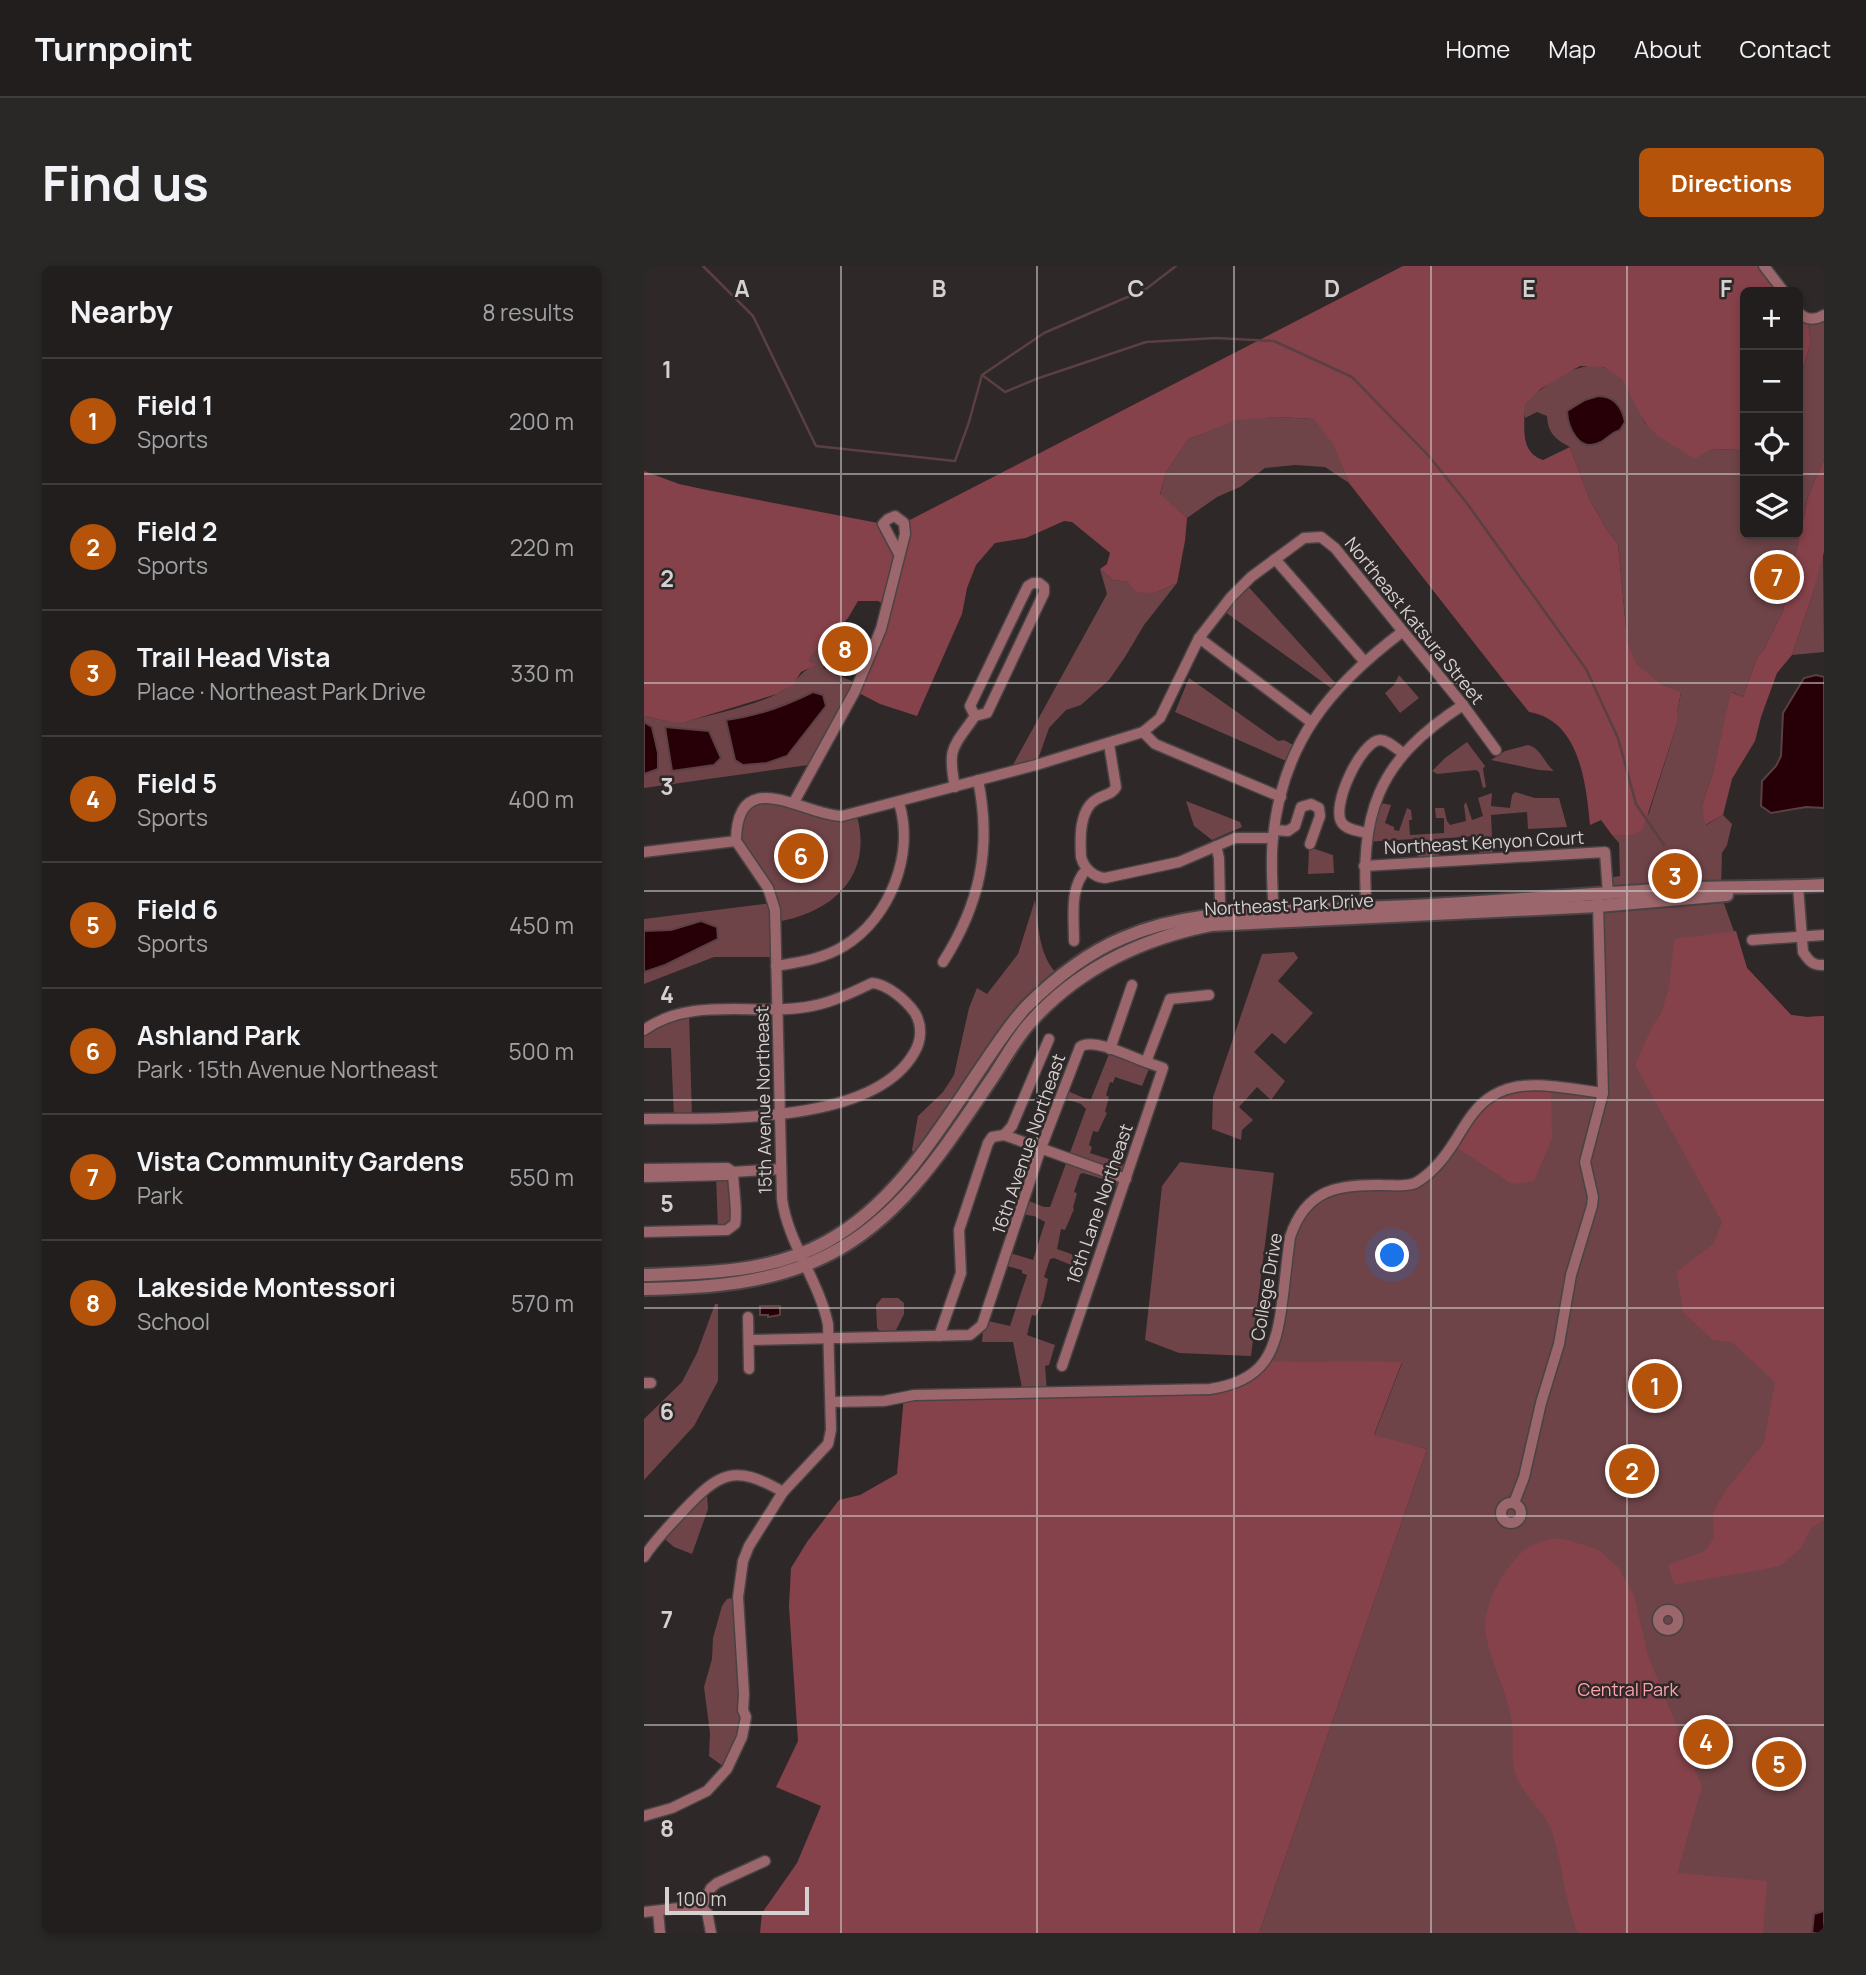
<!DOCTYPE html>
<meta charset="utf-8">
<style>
:root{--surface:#221e1e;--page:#2a2727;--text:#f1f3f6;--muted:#a2a2a4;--line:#3f3c3c;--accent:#b45309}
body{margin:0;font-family:Manrope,sans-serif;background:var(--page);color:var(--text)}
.controls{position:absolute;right:21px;top:21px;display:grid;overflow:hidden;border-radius:10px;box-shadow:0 4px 10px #0003}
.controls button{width:63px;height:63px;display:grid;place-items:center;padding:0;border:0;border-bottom:2px solid var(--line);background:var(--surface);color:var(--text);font:35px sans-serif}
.scale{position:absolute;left:21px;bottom:18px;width:144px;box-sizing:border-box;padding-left:7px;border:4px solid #d5d1d1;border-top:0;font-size:19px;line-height:24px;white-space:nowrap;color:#d5d1d1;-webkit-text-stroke:5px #2e2828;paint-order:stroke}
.you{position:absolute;left:749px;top:990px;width:24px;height:24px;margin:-18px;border:5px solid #fff;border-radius:50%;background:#1a73e8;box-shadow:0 0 0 10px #1a73e833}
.badge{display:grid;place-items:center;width:46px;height:46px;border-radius:50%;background:var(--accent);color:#fff;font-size:23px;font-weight:700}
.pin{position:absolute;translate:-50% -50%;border:4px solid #fff;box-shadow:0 2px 7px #0006}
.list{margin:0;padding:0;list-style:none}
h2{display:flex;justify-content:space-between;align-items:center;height:91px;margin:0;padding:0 28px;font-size:30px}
h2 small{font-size:23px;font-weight:400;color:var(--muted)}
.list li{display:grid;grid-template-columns:46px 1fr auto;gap:21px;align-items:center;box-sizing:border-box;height:126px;padding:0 28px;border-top:2px solid var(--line)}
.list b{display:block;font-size:26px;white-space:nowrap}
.list p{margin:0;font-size:23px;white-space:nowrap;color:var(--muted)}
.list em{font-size:23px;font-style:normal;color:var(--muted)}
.icon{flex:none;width:38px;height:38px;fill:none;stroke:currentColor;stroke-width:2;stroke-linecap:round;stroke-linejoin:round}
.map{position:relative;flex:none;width:1180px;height:1667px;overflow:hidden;border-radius:10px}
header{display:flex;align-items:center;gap:42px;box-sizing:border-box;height:98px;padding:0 35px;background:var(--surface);border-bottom:2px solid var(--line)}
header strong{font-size:33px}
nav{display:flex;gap:38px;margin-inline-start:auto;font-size:24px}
.intro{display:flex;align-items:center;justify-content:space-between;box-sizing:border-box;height:168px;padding:0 42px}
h1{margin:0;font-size:49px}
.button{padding:18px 32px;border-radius:10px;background:var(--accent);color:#fff;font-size:24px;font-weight:700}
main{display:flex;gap:42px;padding:0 42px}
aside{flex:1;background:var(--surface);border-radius:10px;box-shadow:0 4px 10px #0003}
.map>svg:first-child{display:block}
</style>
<header>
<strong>Turnpoint</strong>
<nav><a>Home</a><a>Map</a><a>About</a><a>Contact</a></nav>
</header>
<div class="intro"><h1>Find us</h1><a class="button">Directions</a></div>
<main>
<aside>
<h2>Nearby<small>8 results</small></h2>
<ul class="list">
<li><span class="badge">1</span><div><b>Field 1</b><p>Sports</p></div><em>200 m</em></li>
<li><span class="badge">2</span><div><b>Field 2</b><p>Sports</p></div><em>220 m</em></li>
<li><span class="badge">3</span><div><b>Trail Head Vista</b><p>Place · Northeast Park Drive</p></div><em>330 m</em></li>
<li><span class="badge">4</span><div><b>Field 5</b><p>Sports</p></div><em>400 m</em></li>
<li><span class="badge">5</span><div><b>Field 6</b><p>Sports</p></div><em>450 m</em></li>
<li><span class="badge">6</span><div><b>Ashland Park</b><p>Park · 15th Avenue Northeast</p></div><em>500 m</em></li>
<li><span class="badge">7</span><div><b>Vista Community Gardens</b><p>Park</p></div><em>550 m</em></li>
<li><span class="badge">8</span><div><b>Lakeside Montessori</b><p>School</p></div><em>570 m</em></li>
</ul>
</aside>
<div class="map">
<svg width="1180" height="1667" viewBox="0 0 1180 1667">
<rect width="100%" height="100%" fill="#2e2828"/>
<!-- green -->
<g fill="#6e4448">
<path d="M1180,49V193L1164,231L1139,345L1119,385L1113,391L1099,431L1088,426L1069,506L1058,539L1062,559L1079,549L1088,558L1083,579L1078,587L1077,621L964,628L963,612L976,610L975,577L968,569H989L1005,547L1033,458V447L1037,427L1019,419L993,400L983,373L974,278L963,264L946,234L926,181C911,173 904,167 903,150L893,146L881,152L879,139C904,116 948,80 978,113C989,125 995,143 1001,158L1066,183L1101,184V268H1154V119L1167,76L1163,52Z"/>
<path d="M634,151L669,153L689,177L705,217L681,201L651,199L621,202L596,221L573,231L543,252L516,229L522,206L545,173L594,153Z"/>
<path d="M1179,286L1180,386L1148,389L1169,327Z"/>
<path d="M456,303L469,314L484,316L511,327L533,317L500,359L481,391L465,414L437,439L422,444L405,462L392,499L365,506L463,328Z"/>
<path d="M601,317L695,421L691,425L577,343Z"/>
<path d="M180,374L190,379L179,402L214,418L171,498L0,522V450L26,456H41C72,447 108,441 137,426C153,417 154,407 171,399L165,395V392Z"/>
<path d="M755,409L775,432L756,447L741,427L750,419Z"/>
<path d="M545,412L634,475L640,474L649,479L642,495L531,446Z"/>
<path d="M823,476L841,500L839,503L842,521L839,522L835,506L832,504L793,508L788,505L801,492Z"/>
<path d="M884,479C897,482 900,497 910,505L895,504L847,494L861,485Z"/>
<path d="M871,526L891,532H915L923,561L884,563L883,546L847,549L849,593L835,594L836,575H833L832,570L790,573V583H795L796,596L773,597L774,579L770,578V573L721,576L731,536L747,539L741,557L750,561V564L755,565L763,542L767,544L768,554H765L766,569L800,567V552H792L791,542H800L803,555L806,559L822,555L820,539L822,536L828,554L839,550L834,532L848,527L847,540L866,542L868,529Z"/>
<path d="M116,533L173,546L212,547C231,608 189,648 131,656L132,691H70L0,718V653L129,637L92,575L100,543Z"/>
<path d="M542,535L596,556L598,561L568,574L550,560Z"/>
<path d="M665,581L689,589L690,607L664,608Z"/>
<path d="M1077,629L1103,702L1147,749L1163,751L1180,750V1645L1170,1648L1168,1667H615L783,1183L730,1170L758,1097L622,1095L630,1081L646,971L656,950L689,923L764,919L805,886L907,821L958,827L954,640Z"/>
<path d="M391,634C395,661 394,691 416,711L381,742L273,893L268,884L274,850L299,826L310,809L325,742L333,722L343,728L374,688Z"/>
<path d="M650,686L654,692L634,715L669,747L641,778L628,767L610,786L641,815L627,834L613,821L595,841L609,854L598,864L597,874L568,863L569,831L618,688Z"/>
<path d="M45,746L48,852H30L27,782H0V764Z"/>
<path d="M467,783L507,798L498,820L471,811L469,817L466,816L462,829L465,831L461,846L463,847L454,866L449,865L445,879L448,881L446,887L486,900L479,922L459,915V913L439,907L436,908L430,926L433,927L429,942L430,943L421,964L417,963L413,983L441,993L437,1003L410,992L406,993L400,1011L404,1013L399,1036L392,1050L388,1049L383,1069L411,1079L405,1099L401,1100L403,1126L379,1127L369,1076H338L340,1054L366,1060L383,1009L378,1007V1004L359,999L363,986L389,994L401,956L390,950L376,948L380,933L400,941H406L442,843L437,838L416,831L419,823L440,832L447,833Z"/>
<path d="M536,896L630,907L607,1090L535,1087L501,1074L518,920Z"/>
<path d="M72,909H84L92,953L74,964Z"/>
<path d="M238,1032H254L260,1037V1048L252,1064C246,1066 237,1068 233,1062L232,1039Z"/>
<path d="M71,1038H74V1115L50,1160L0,1214V1153L38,1116L53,1087Z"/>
<path d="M63,1227L64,1243L48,1288L30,1281L16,1269Z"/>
<path d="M94,1331L102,1451L83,1503L65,1490L66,1467L60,1421L68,1393L69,1372L78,1340L83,1333Z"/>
</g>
<!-- forest -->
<g fill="#86424b">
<path d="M759,0H1120L1140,26H1101V184L1066,183L1051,193L1014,170L1001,157L978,113L960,101L936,100L898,122L880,139C882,160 874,185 899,194L926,181L946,234L963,264L974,278L983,373L993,399L1019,419L1037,426L1033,447V458L999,563L989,569H968L957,554L946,559C942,518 936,454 885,446L860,415L705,217L689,178L669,153L634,151L593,154L545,173L522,206L516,228L543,252L541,275L533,317L511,327L492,326L484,316L469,314L456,303L463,298L466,287L428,256L420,255L382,272L351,277L332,299L323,322L318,348L273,450L236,438L211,425L243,340L234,335H214L204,352L165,392V395L172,399L157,406L149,419L133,428L41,456H26L0,450V205L35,218L63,224L239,258L254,287L260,257Z"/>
<path d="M1154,46L1163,52L1167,76L1154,119Z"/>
<path d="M1180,193V286L1169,327L1148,389L1133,407L1117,451L1111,475L1088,513L1079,549L1061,559L1058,539L1069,506L1087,426L1099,431L1113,391L1119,385L1139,345L1164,231Z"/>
<path d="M1092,665L1103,702L1147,749L1163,751L1180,750V1254L1168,1261L1156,1283L1136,1300L1030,1319L1024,1299L1061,1285L1070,1272L1069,1246L1082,1224L1120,1177L1131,1116L1088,1076L1069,1074L1039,1046L1033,1006L1070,977L1078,956L991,799L1009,759L1017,748L1025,722L1030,673Z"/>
<path d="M907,821L908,872L890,915L868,918L809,879L830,846L859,825Z"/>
<path d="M622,1095L758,1096L730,1169L783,1183L615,1667H116L118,1647L153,1597L177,1540L132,1521L154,1475L145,1340L147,1302L163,1276L195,1234L216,1229L253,1208L260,1130L582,1121Z"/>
<path d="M905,1273H920L953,1283L974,1301L990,1329L1004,1390L1058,1521L1033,1607L1123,1615L1119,1667H934C920,1634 919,1597 907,1563C901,1547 882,1531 874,1514C864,1494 872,1472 867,1451C862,1423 847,1397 842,1369C837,1342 858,1306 877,1287C885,1280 895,1276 905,1273Z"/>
</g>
<!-- water -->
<g fill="#260006" stroke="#5a3f43" stroke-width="2">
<path d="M954,130C970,130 978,141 981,156L976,164C967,167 965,171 957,176C935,188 924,162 923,145L941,134Z"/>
<path d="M1172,409L1180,411V542L1162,541L1127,547L1117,540L1118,515L1132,500L1137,490L1139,447L1160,412Z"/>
<path d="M169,426L179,429L182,440L143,490L123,497L99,499L91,494L82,454C114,450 141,440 169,426Z"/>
<path d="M0,456L8,461L14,487V503L0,508Z"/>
<path d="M21,461L65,465L77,492L70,499L28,505Z"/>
<path d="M57,655L73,661L74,673L21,699L0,706V665L27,664Z"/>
<path d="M116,1040H136V1049L124,1051V1049H116Z"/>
<path d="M1180,1645V1667H1168L1170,1648Z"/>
</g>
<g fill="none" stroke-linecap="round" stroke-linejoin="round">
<!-- stream -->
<g stroke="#5a3f43" stroke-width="2.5">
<path d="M59,0L109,50L172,180L311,195L325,156L338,109L400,67L502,23L532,0"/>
<path d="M338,109L361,126L392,113L502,76L572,72L630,75L708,111L784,189L822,236L942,403L974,472L992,538L1020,579"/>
</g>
<defs>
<g id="minor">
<path d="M1120,0L1140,26"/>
<path d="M1154,46C1162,54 1170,55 1180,49"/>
<path d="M631,293L720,395"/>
<path d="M555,372L667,456"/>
<path d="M499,466L511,478L637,531"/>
<path d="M465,478L472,521C468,529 461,528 453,533C435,543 436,572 437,591C440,602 449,611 461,612L535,596L591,572H629"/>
<path d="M311,521C303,481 309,482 331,450L343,447L400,327V321L395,317H389L384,320L378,332L326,440L331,450"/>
<path d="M150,536L211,425L237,363L261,268L260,257L251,250L244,253L239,258L255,288"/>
<path d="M630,564L644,565L651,560L657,541L667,538L675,542L676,550L666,578"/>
<path d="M723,567C715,565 703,564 698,557C686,541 717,475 736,474C744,474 752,483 759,487"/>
<path d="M572,580L575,592L576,637"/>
<path d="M0,586L92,575C93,496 161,550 198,550L392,499L499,466L516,452L555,372L587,331L607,311L660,272L677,271L691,282L819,439L852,484"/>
<path d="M720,600L961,586L964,628"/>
<path d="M1154,620L1159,686C1165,695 1169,700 1180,699"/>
<path d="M723,648C715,548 732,495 819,439"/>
<path d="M630,652C629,626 626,598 629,572C638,478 685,421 758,366"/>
<path d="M1108,674L1180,669"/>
<path d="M430,675C430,651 425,621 443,603"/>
<path d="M299,696C336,638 348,582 334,514"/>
<path d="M132,700C156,696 179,693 200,680C246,652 271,588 255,537"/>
<path d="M0,764C49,729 113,751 168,740C189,736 209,726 228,717C243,718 262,734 271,747C278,759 278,774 270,787C229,859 73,852 0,853"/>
<path d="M466,783L488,719"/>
<path d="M360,869L368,860L405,773"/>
<path d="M0,903L83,902L89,906L137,903"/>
<path d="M0,911L84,909L89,906C89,920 94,946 91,958L83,964L0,966"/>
<path d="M104,1051L105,1103"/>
<path d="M295,1070L317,1007L315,964L344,877L348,871L360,869L482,913"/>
<path d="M105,1074L326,1069L338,1059L397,882L436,781C449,771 487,791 502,796L526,733L565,729"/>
<path d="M418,1100L519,802L502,796"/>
<path d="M0,1117H7"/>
<path d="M187,1136L240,1135L270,1129L566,1123C620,1115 632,1087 638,1037C641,1015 643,993 646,971C662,923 694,918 739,919C750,919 761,921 771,917C788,908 801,891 811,875C821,859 831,840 848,830C879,810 925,823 959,827"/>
<path d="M870,1237L880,1211L897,1137L915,1078L927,1009L948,940L949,931L941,896L959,827L954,636"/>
<circle cx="867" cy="1247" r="10"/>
<path d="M0,1291C11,1274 25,1260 39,1245C75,1207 90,1197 139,1226"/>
<circle cx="1024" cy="1354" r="10"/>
<path d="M0,1550L28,1542L63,1525L83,1503L98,1471L102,1451L99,1444L100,1428L94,1331L99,1295L105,1280L139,1226L184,1178L187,1164L184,1058C175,1015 144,977 138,933L131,644L124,622L92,575"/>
<path d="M57,1642L67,1622L73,1617L121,1595"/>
<path d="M14,1645L16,1667"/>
<path d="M0,1646L52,1640L63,1646L67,1667"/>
</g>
<g id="tertiary">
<path d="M0,1009C61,1007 126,1007 182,976C253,937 294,865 339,799C352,780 366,758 382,741C410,713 443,687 479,672C531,649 586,647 642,645C684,643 726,642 768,640C857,636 945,627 1034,623C1083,620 1131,622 1180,619"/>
<path d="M0,1023C64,1022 128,1018 186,988C260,950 303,878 349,811C360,794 371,774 384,759C432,704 497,673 567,659L954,640L1083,629"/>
</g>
</defs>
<!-- minor casing -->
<use href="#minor" stroke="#494343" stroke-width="13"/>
<!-- tertiary casing -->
<use href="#tertiary" stroke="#494343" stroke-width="16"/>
<!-- minor -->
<use href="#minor" stroke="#9b666c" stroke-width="10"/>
<!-- tertiary -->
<use href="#tertiary" stroke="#9b666c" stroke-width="12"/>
</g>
<!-- grid -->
<path fill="none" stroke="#d5d1d1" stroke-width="2" stroke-opacity="0.55" d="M197,0V1667M393,0V1667M590,0V1667M787,0V1667M983,0V1667M0,208H1101M1154,208H1180M0,417H1180M0,625H1180M0,834H1180M0,1042H1180M0,1250H1180M0,1459H1180"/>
<g text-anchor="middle" stroke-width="5" stroke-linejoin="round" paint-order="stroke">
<!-- street labels -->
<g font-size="18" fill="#d5d1d1" stroke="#2e2828">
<text transform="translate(770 355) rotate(51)" y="6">Northeast Katsura Street</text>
<text transform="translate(840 577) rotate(-3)" y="6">Northeast Kenyon Court</text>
<text transform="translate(645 639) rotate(-3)" y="6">Northeast Park Drive</text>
<text transform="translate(120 834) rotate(-91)" y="6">15th Avenue Northeast</text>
<text transform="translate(385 878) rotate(-71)" y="6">16th Avenue Northeast</text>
<text transform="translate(456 938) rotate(-71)" y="6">16th Lane Northeast</text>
<text transform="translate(623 1021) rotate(-80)" y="6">College Drive</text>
</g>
<!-- park labels -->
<g font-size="18" fill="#f8a5ad" stroke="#2e2828">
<text x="984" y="1430">Central Park</text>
</g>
</g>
<g font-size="23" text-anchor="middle" font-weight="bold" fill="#d5d1d1" stroke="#2e2828" stroke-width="5" stroke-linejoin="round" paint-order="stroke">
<text x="98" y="31">A</text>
<text x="295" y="31">B</text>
<text x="492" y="31">C</text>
<text x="688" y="31">D</text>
<text x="885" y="31">E</text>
<text x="1082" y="31">F</text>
<text x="23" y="112">1</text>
<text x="23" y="321">2</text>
<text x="23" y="529">3</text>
<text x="23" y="737">4</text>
<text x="23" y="946">5</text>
<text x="23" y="1154">6</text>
<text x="23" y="1362">7</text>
<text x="23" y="1571">8</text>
</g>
</svg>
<div class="controls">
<button>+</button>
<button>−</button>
<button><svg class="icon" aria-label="locate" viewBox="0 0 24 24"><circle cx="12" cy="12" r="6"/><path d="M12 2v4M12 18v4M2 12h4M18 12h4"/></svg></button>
<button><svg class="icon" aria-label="layers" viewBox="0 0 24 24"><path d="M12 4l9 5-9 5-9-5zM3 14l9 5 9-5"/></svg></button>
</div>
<div class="scale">100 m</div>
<div class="you"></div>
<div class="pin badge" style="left:1011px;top:1120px">1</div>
<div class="pin badge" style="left:988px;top:1205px">2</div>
<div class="pin badge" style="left:1031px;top:610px">3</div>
<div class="pin badge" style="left:1062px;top:1476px">4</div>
<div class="pin badge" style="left:1135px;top:1498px">5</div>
<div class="pin badge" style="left:157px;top:590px">6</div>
<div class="pin badge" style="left:1133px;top:311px">7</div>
<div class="pin badge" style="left:201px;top:383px">8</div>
</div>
</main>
